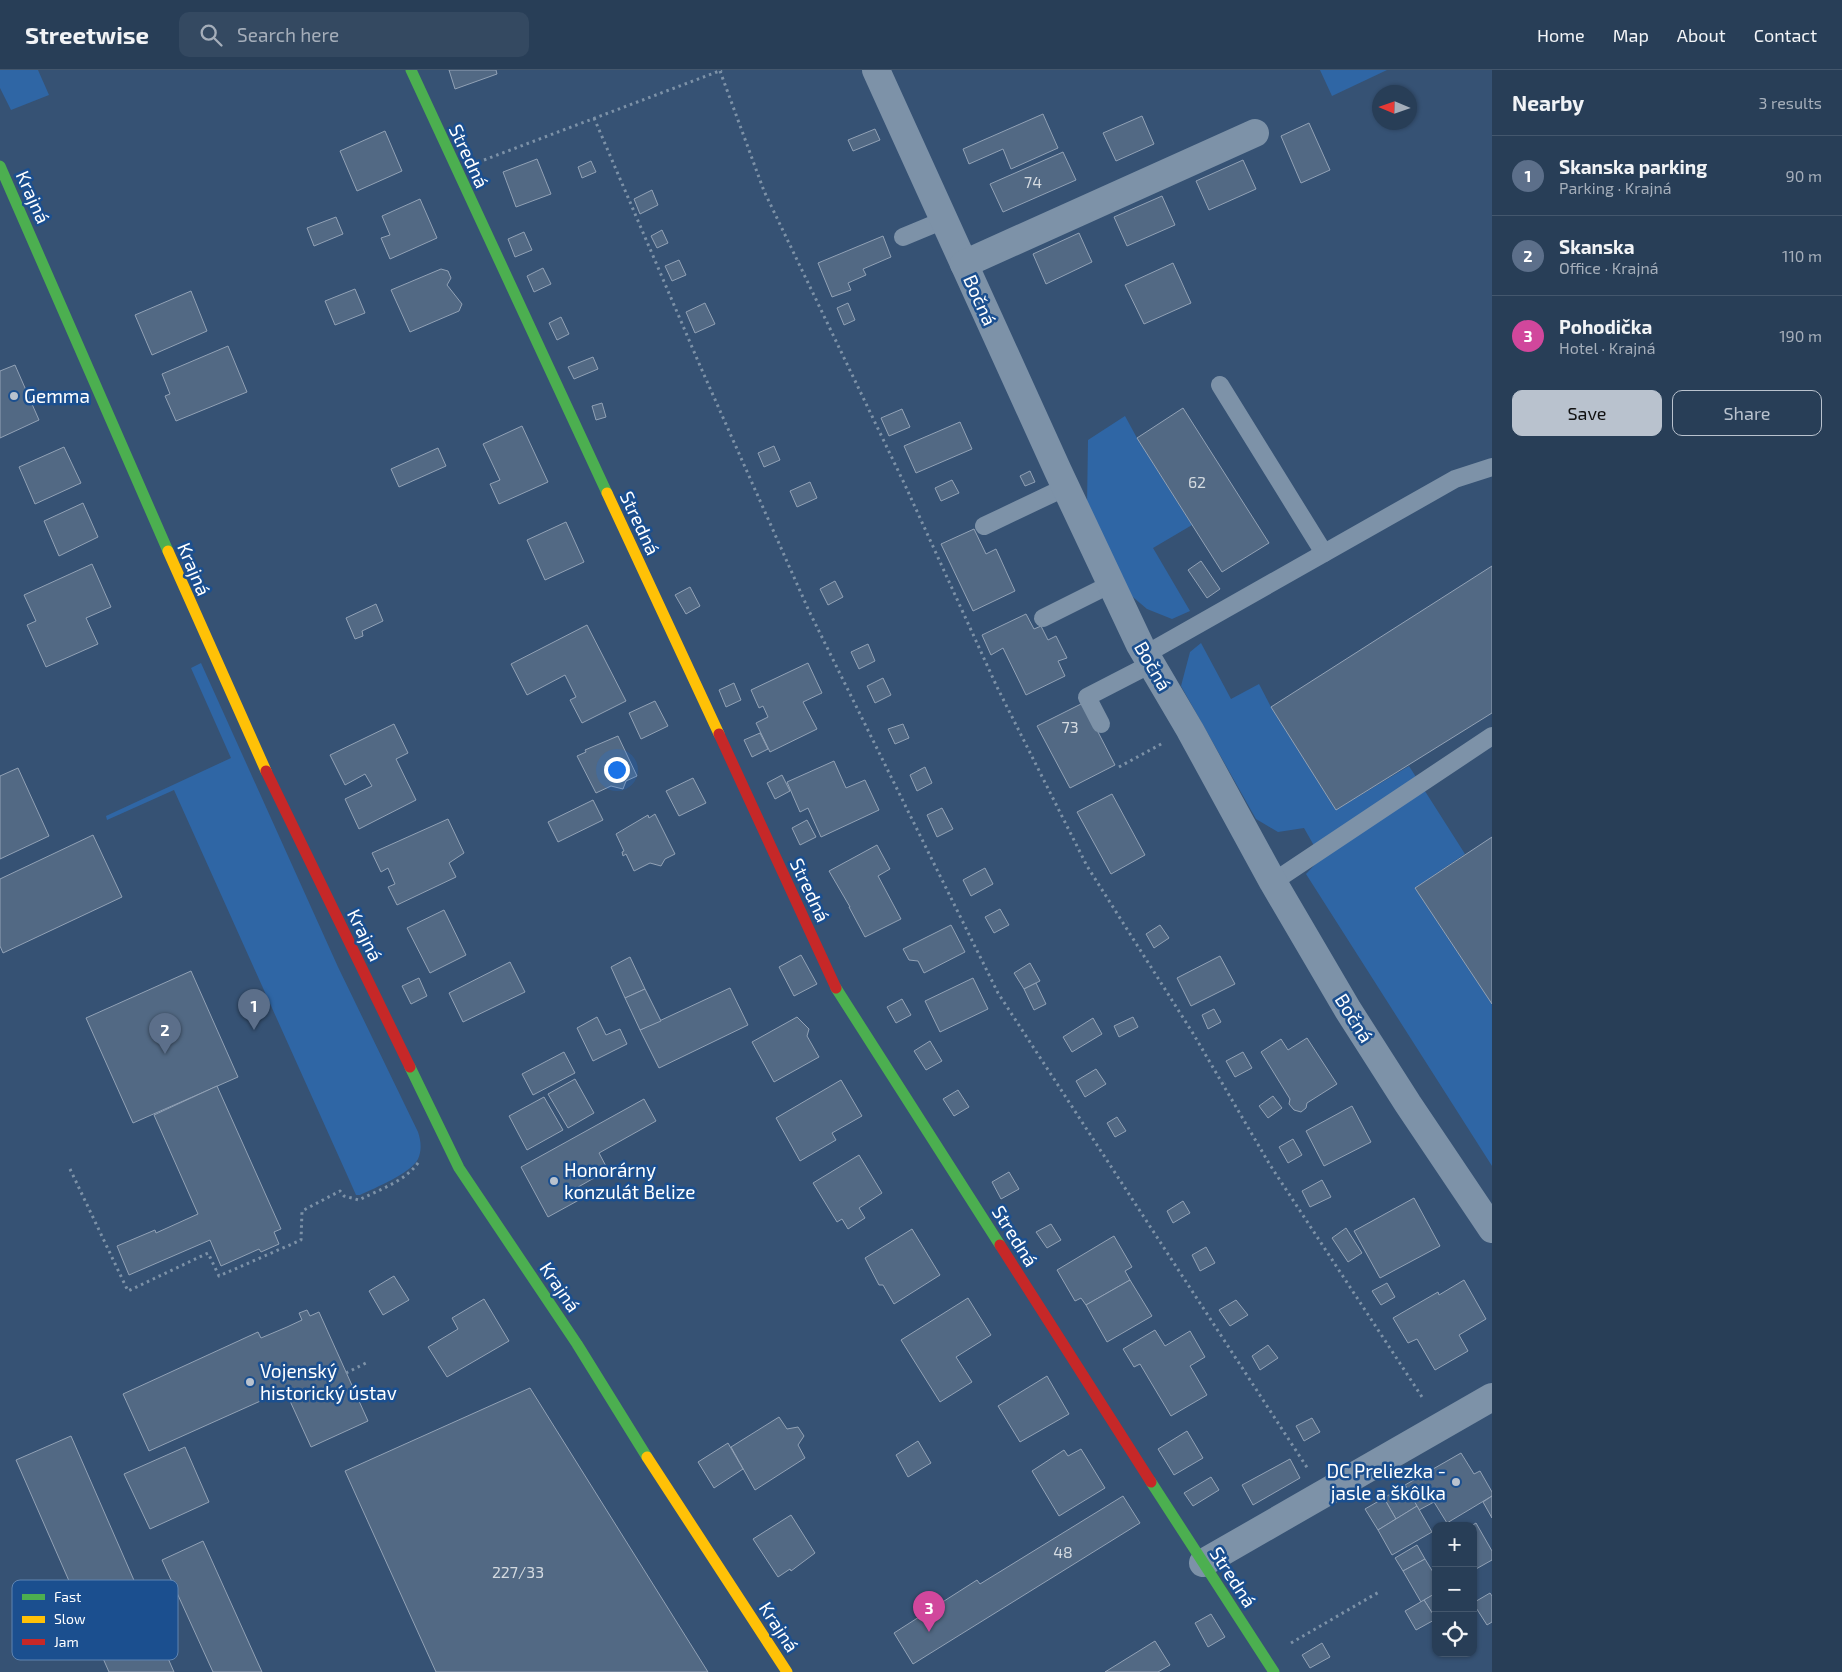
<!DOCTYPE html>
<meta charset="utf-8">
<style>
:root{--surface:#283e57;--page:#344961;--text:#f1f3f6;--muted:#a5aeba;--line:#44576d;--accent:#b9c2ce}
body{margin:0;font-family:"Exo 2",sans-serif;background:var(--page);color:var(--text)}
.controls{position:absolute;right:15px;bottom:15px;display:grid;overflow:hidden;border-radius:10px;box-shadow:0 1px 4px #0004}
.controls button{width:45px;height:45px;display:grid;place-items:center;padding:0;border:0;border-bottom:1px solid var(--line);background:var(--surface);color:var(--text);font:25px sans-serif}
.compass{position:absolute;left:1372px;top:15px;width:45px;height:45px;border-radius:50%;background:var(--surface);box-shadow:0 1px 4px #0004;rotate:272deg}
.you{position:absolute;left:616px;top:699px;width:18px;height:18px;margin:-12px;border:4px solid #fff;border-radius:50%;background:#1a73e8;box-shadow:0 0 0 8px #1a73e833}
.badge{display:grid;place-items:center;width:32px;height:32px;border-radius:50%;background:var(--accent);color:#fff;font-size:16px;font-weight:700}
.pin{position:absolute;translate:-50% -41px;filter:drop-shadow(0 1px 2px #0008)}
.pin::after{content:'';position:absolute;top:26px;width:18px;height:15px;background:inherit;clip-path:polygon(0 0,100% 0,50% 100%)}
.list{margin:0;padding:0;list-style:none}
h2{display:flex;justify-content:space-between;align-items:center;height:65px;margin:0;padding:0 20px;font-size:21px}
h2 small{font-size:16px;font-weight:400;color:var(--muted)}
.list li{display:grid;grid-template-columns:32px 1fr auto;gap:15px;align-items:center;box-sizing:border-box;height:80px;padding:0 20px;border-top:1px solid var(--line)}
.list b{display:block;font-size:19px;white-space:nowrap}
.list p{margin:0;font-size:16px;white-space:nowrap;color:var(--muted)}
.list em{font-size:16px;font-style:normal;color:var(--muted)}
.actions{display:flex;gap:10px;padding:15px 20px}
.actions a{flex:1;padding:11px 0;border:1px solid var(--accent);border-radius:10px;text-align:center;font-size:18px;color:var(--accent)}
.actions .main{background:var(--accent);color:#111}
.icon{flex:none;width:28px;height:28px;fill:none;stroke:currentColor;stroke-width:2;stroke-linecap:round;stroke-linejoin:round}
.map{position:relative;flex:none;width:1492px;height:1602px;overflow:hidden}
header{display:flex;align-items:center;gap:30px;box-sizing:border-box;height:70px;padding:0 25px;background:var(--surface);border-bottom:1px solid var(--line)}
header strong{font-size:24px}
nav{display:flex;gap:28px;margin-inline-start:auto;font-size:18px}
.search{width:350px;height:45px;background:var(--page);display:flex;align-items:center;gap:12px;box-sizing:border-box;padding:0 18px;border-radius:10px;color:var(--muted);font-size:19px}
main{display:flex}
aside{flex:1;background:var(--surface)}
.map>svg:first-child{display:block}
</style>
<header>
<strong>Streetwise</strong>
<div class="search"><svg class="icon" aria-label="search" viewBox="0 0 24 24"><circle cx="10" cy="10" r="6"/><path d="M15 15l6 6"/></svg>Search here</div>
<nav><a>Home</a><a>Map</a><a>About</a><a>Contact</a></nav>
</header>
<main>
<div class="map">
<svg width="1492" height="1602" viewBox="0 0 1492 1602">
<rect width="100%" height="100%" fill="#365274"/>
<!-- green -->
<g fill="#2f66a5">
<path d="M0,0H38L49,25L11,40L0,18Z"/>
<path d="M1320,0H1387L1332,26Z"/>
<path d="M1125,346L1137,368L1192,455L1153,478L1190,541L1172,549L1147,539L1127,522L1087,436L1088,370Z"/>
<path d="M1201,573L1231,629L1259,614L1271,637L1336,740L1409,696L1465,784L1415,818L1492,934V1096L1306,804L1321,788L1304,758L1278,762L1256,749L1181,616L1190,582Z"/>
<path d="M201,593L338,897L418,1062C421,1071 422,1080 418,1089C411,1103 375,1118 360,1125H356L348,1107L174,720L107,750L106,746L231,688L191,598Z"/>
</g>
<!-- building -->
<g fill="#526984" stroke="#92a2b6">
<path d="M449,0H496L497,4L455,19Z"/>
<path d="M1043,44L1058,78L1011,99L1003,79L969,94L963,79Z"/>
<path d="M1142,46L1154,74L1116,91L1103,63Z"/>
<path d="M1309,53L1330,100L1301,113L1281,66Z"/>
<path d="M875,59L880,70L853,81L848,70Z"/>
<path d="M385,61L402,101L357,121L340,81Z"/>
<path d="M1063,82L1076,110L1003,142L990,114Z"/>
<path d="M537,89L551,124L516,137L503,102Z"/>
<path d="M1243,90L1256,119L1209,140L1196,111Z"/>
<path d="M591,91L596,102L582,108L578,97Z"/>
<path d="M652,120L658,135L640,144L634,129Z"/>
<path d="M1162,126L1175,155L1127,176L1114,147Z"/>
<path d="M420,129L437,168L390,189L381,168L390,165L382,146Z"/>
<path d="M336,147L343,164L314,176L307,158Z"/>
<path d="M662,160L668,173L657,178L651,166Z"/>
<path d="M524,162L532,180L515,187L508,169Z"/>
<path d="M1079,163L1092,192L1046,214L1033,184Z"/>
<path d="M883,166L891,187L863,199L866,205L848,213L851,220L832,227L818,193Z"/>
<path d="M679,190L686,205L672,211L665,196Z"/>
<path d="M1173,193L1191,233L1144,254L1125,215Z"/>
<path d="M543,198L551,214L534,222L527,206Z"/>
<path d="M441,199L448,201L451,208L447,215L462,234L459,241L410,262L391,220Z"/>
<path d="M355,219L365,243L335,255L325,231Z"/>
<path d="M191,221L207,261L152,285L135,245Z"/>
<path d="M705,233L715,254L695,263L686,242Z"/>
<path d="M848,233L855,250L844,255L837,238Z"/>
<path d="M561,247L569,264L557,270L549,253Z"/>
<path d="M228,276L247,322L176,351L165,326L170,324L162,304Z"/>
<path d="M593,287L598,299L574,309L568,297Z"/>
<path d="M15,295L39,350L0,368V301Z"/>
<path d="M602,333L606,347L596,350L592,336Z"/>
<path d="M1183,338L1269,473L1222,502L1137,368Z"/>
<path d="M902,339L910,357L889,366L881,348Z"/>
<path d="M960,352L972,379L916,403L904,376Z"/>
<path d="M522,356L548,412L499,434L490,414L500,410L483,374Z"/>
<path d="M774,376L780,390L764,397L758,383Z"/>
<path d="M64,377L81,413L35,434L19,397Z"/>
<path d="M438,378L446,396L399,417L391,399Z"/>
<path d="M1030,401L1035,412L1025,416L1020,406Z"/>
<path d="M952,410L959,423L941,431L935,418Z"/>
<path d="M810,412L817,428L797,437L790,421Z"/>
<path d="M83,433L98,467L59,486L44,451Z"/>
<path d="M566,452L584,492L545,510L527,470Z"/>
<path d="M974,459L986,484L996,479L1015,521L973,541L941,474Z"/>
<path d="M1201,491L1220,519L1207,528L1188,500Z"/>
<path d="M92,494L111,537L86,548L98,574L46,597L27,555L36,551L24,525Z"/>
<path d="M1492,496V643L1336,740L1271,637Z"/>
<path d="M835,511L843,527L828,535L820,519Z"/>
<path d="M690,517L700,536L686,544L675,525Z"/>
<path d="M376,534L383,551L362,561L363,566L355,569L346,548Z"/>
<path d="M1026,544L1034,559L1041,556L1048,570L1056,566L1067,588L1058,591L1065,606L1026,625L1003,578L991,585L982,565Z"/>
<path d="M587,555L626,631L582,653L570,630L576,627L565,605L527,625L511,594Z"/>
<path d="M868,574L875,591L859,599L851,582Z"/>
<path d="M808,593L822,623L803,632L817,659L770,682L756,653L768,647L763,636L759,638L751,620Z"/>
<path d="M883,608L891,625L875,633L867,616Z"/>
<path d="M734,613L741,630L726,637L719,620Z"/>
<path d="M655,631L668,656L641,669L629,643Z"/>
<path d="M1083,633L1115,695L1070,718L1037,656Z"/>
<path d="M394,654L408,683L396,689L416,730L359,759L345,729L372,716L365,704L345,715L330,685Z"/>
<path d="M903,654L909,668L895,674L888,659Z"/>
<path d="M760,663L768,679L752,687L744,670Z"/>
<path d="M618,666L637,706L626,711L623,719L611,716L596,723L577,686L586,682L585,680Z"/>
<path d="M834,691L846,718L865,710L879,740L821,767L808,738L800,742L787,712Z"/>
<path d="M925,697L932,713L917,721L910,705Z"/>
<path d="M18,698L49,766L0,789V706Z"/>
<path d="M782,705L790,721L775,729L767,713Z"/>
<path d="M693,708L706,733L679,746L666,721Z"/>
<path d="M1112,724L1145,785L1111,804L1077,742Z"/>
<path d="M593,730L603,750L558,772L548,752Z"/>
<path d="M942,738L953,759L937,767L927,745Z"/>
<path d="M655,744L675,784L665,789L661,796L650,793L634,801L626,784L623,786L622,782L624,781L616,764L648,745L649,748Z"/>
<path d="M448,749L464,783L449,793L456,807L397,835L388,817L395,814L388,798L381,802L372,783Z"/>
<path d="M807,750L816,767L800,775L792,758Z"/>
<path d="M93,765L122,827L3,883L0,876V809Z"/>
<path d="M1492,767V934L1415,818Z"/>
<path d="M877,775L890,799L878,806L901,849L865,867L849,837H850L829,801Z"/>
<path d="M985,798L993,814L971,826L963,810Z"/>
<path d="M1000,839L1009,855L994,863L985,847Z"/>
<path d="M444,840L466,885L430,903L407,858Z"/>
<path d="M951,855L965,882L924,903L918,891L909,890L903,879Z"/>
<path d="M1160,855L1169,868L1154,878L1146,864Z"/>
<path d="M801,885L817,914L794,926L779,897Z"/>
<path d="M1220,886L1235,914L1191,936L1177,908Z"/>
<path d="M630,887L645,919L625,928L611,897Z"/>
<path d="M510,892L525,922L463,952L449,923Z"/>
<path d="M1030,893L1040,911L1024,919L1014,903Z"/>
<path d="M191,901L238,1007L133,1053L86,948Z"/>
<path d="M419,908L427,926L411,934L402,916Z"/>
<path d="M973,908L988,939L940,962L925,931Z"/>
<path d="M1036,913L1046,934L1034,940L1024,919Z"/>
<path d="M730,918L748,955L659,998L640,960Z"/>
<path d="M645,919L661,951L640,960L625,928Z"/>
<path d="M902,929L911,945L896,953L887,937Z"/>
<path d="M1214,939L1221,952L1208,959L1202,945Z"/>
<path d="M597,947L606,965L620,959L627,974L593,991L577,958Z"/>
<path d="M797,947L809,959L807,966L819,987L774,1012L752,972Z"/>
<path d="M1133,947L1138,957L1119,967L1114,956Z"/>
<path d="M1093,948L1102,964L1072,982L1063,967Z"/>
<path d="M1307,968L1337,1014L1307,1033L1306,1038L1301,1042L1294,1040L1289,1034L1290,1029L1261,982L1281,969L1288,980Z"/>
<path d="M930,971L942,991L926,1000L914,981Z"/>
<path d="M564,982L575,1003L533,1025L522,1004Z"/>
<path d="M1243,982L1252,998L1235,1007L1226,991Z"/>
<path d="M1096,999L1106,1014L1085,1027L1076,1011Z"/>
<path d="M575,1009L594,1043L568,1058L548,1024Z"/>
<path d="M841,1010L862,1046L832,1063L836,1070L800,1091L776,1048Z"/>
<path d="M217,1016L281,1159L274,1162L279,1174L261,1182L259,1179L221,1196L210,1170L129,1205L117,1176L155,1160L156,1163L198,1144L154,1045Z"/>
<path d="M958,1020L969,1037L954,1046L943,1029Z"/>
<path d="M1273,1026L1282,1038L1268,1048L1259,1036Z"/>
<path d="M544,1027L563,1060L527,1080L509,1046Z"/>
<path d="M644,1029L656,1051L599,1083L608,1100L573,1120L579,1130L548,1147L521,1097Z"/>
<path d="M1352,1036L1371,1072L1324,1096L1306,1061Z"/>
<path d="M1117,1047L1126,1061L1115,1067L1107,1053Z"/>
<path d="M1293,1069L1302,1085L1288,1093L1279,1077Z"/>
<path d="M859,1085L882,1123L859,1138L865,1148L848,1159L842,1149L837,1152L813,1113Z"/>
<path d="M1009,1102L1019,1119L1001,1129L992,1112Z"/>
<path d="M1322,1110L1331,1127L1310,1137L1302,1121Z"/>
<path d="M1414,1128L1440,1176L1380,1208L1354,1161Z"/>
<path d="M1183,1131L1190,1143L1173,1153L1167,1141Z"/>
<path d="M1051,1154L1061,1170L1047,1178L1036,1162Z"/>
<path d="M1346,1158L1362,1183L1348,1192L1332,1168Z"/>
<path d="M912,1159L940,1205L894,1234L883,1215H879L865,1188Z"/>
<path d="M1114,1166L1132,1197L1125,1201L1130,1210L1086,1235L1081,1228L1075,1231L1057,1200Z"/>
<path d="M1206,1177L1215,1193L1200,1201L1192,1185Z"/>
<path d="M394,1206L409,1230L383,1245L369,1221Z"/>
<path d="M1130,1210L1152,1246L1107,1272L1086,1235Z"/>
<path d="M1464,1210L1486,1249L1459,1265L1468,1281L1435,1300L1417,1269L1408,1273L1393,1248L1438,1222L1439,1225Z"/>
<path d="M1387,1213L1395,1227L1381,1235L1372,1221Z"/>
<path d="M968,1228L991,1265L956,1287L972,1312L940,1332L901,1270Z"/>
<path d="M484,1229L509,1271L447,1307L428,1277L458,1259L452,1248Z"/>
<path d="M1236,1230L1248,1245L1230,1256L1219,1240Z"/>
<path d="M307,1240L310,1246L319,1242L368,1351L311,1377L285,1320L149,1381L123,1324L258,1262L261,1268L287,1257L302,1250L299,1243Z"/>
<path d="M1155,1260L1165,1276L1190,1261L1205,1287L1190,1296L1207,1325L1171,1346L1140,1294L1134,1297L1123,1279Z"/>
<path d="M1268,1275L1278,1288L1260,1300L1252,1286Z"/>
<path d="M1047,1306L1069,1344L1020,1372L998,1336Z"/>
<path d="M530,1318L708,1602H436L345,1401Z"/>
<path d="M779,1347L787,1359L798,1357L804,1366L798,1375L805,1388L755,1420L731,1377Z"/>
<path d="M1312,1348L1320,1362L1304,1371L1296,1356Z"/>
<path d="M1187,1361L1203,1388L1174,1405L1158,1379Z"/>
<path d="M71,1366L174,1602H109L16,1390Z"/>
<path d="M918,1371L931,1393L908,1407L896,1385Z"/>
<path d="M728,1373L743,1399L714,1418L698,1392Z"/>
<path d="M185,1377L209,1432L150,1459L124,1404Z"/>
<path d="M1081,1379L1105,1418L1059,1446L1032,1401L1064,1380L1068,1386Z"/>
<path d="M1461,1383L1474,1404L1480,1401L1492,1422V1426L1447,1453L1434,1432L1419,1440L1405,1415Z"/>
<path d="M1290,1389L1300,1408L1253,1435L1242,1415Z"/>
<path d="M1211,1407L1219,1420L1193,1436L1184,1423Z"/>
<path d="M1405,1415L1417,1436L1396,1449L1384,1428Z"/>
<path d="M1123,1426L1140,1453L913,1594L894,1563L977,1510L980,1514Z"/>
<path d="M1492,1426V1448L1483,1432Z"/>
<path d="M1384,1428L1396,1449L1378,1460L1365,1439Z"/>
<path d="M1417,1436L1432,1462L1392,1485L1378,1460Z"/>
<path d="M791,1445L815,1483L791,1501L790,1499L778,1507L753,1469Z"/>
<path d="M1476,1453L1492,1481V1490L1476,1499L1473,1494V1456H1471Z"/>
<path d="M203,1471L262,1602H213L162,1490Z"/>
<path d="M1417,1475L1425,1489L1403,1501L1395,1488Z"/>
<path d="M1425,1489L1436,1507V1523L1421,1532L1403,1501Z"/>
<path d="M1436,1523V1549L1424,1530Z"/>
<path d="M1490,1523L1492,1526V1552L1487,1555L1473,1533Z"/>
<path d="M1424,1530L1436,1549L1416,1560L1405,1541Z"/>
<path d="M1211,1544L1225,1567L1208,1577L1195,1553Z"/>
<path d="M1155,1571L1170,1595L1158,1602H1105Z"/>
<path d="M1322,1573L1330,1587L1310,1598L1302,1585Z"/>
</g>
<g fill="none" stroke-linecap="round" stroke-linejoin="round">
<!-- path -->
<g stroke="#7d92a8" stroke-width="3" stroke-dasharray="2.5 4" stroke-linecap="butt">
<path d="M720,1L764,121L905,415L997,617L1087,796L1194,965L1270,1095L1424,1330"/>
<path d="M594,48L701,298L809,541L998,923L1308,1399"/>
<path d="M484,90L722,0"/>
<path d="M1119,697L1163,673"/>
<path d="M70,1099L128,1221L208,1183L219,1206L301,1170L302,1141L340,1121L344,1126L359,1130C380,1119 407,1111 420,1090"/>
<path d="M346,1303L366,1293"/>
<path d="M1291,1573L1379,1522"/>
</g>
<!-- lane -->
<g stroke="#7d92a8" stroke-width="18">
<path d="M903,167L944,150"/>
<path d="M1220,315L1324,483"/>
<path d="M984,456L1066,417"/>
<path d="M1043,548L1111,514"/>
<path d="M1146,584L1455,409L1492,397"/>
<path d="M1101,654L1087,627L1151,594"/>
<path d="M1273,812L1492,666"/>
</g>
<!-- street -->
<g stroke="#7d92a8" stroke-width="28">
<path d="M876,0L1058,401L1140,575L1190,660L1273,812L1348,940L1408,1034L1492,1159"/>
<path d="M964,194L1255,63"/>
<path d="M1203,1493L1492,1327"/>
</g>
<!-- fast -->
<g stroke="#4caf50" stroke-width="11">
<path d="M411,0L607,423"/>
<path d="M0,96L168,481"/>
<path d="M836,918L1000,1175"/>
<path d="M410,997L459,1098L577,1274L647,1387"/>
<path d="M1151,1412L1274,1602"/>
</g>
<!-- slow -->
<g stroke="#ffc107" stroke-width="11">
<path d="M607,423L719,664"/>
<path d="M168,481L266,701"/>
<path d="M647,1387L787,1602"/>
</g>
<!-- jam -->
<g stroke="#c62828" stroke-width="11">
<path d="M719,664L836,918"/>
<path d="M266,701L410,997"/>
<path d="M1000,1175L1151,1412"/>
</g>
</g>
<!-- markers -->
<g fill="#b9c2ce" stroke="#1b4f8f" stroke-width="2">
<circle cx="14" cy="326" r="5"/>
<circle cx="554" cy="1111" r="5"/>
<circle cx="250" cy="1312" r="5"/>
<circle cx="1456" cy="1412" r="5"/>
</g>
<g text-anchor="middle" stroke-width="5" stroke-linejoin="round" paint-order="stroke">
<!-- number labels -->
<g font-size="16" fill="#d4dae0">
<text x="1033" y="118">74</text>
<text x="1197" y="418">62</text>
<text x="1070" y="663">73</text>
<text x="1063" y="1488">48</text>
<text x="518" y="1508">227/33</text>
</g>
<!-- street labels -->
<g font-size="19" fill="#fff" stroke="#1b4f8f">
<text transform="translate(469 86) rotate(65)" y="7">Stredná</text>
<text transform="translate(33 127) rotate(66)" y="7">Krajná</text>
<text transform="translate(980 230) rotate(66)" y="7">Bočná</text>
<text transform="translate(640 453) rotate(65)" y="7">Stredná</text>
<text transform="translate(194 499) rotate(67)" y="7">Krajná</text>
<text transform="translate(1153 596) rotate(60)" y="7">Bočná</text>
<text transform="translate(810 820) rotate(65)" y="7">Stredná</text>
<text transform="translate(365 865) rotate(64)" y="7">Krajná</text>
<text transform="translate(1354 948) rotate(58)" y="7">Bočná</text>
<text transform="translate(1015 1166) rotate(58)" y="7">Stredná</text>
<text transform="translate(560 1217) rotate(56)" y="7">Krajná</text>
<text transform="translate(1233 1507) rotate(57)" y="7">Stredná</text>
<text transform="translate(779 1557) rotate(57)" y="7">Krajná</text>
</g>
<!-- poi labels -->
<g font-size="19" fill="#fff" stroke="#1b4f8f" text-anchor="start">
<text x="24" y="333">Gemma</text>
<text x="564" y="1107">Honorárny<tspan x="564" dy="22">konzulát Belize</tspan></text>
<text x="260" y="1308">Vojenský<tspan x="260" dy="22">historický ústav</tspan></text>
<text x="1446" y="1408" text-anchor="end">DC Preliezka -<tspan x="1446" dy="22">jasle a škôlka</tspan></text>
</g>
</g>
<!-- legend -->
<rect x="12" y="1510" width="166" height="80" rx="8" fill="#1b4f8f" stroke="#5f84b1" stroke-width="1"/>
<rect x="22" y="1524" width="23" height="6" fill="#4caf50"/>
<rect x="22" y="1546" width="23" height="7" fill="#ffc107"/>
<rect x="22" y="1569" width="23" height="6" fill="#c62828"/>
<g font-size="14" fill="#fff">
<text x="54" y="1532">Fast</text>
<text x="54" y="1554">Slow</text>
<text x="54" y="1577">Jam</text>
</g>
</svg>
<div class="controls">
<button>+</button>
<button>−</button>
<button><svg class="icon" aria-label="locate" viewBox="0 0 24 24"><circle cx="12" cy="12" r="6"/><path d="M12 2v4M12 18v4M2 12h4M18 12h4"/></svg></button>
</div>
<svg class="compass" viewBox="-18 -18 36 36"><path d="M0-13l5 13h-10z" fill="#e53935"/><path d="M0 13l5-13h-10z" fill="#a5aeba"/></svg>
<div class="you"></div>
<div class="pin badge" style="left:254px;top:960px;background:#5c6f8a">1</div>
<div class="pin badge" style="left:165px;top:984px;background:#5c6f8a">2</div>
<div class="pin badge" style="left:929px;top:1562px;background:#d1479c">3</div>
</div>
<aside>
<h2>Nearby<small>3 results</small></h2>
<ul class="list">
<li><span class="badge" style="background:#5c6f8a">1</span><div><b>Skanska parking</b><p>Parking · Krajná</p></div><em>90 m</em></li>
<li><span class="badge" style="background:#5c6f8a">2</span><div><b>Skanska</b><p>Office · Krajná</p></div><em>110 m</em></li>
<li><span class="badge" style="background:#d1479c">3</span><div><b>Pohodička</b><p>Hotel · Krajná</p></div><em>190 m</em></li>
</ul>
<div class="actions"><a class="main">Save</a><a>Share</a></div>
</aside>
</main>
